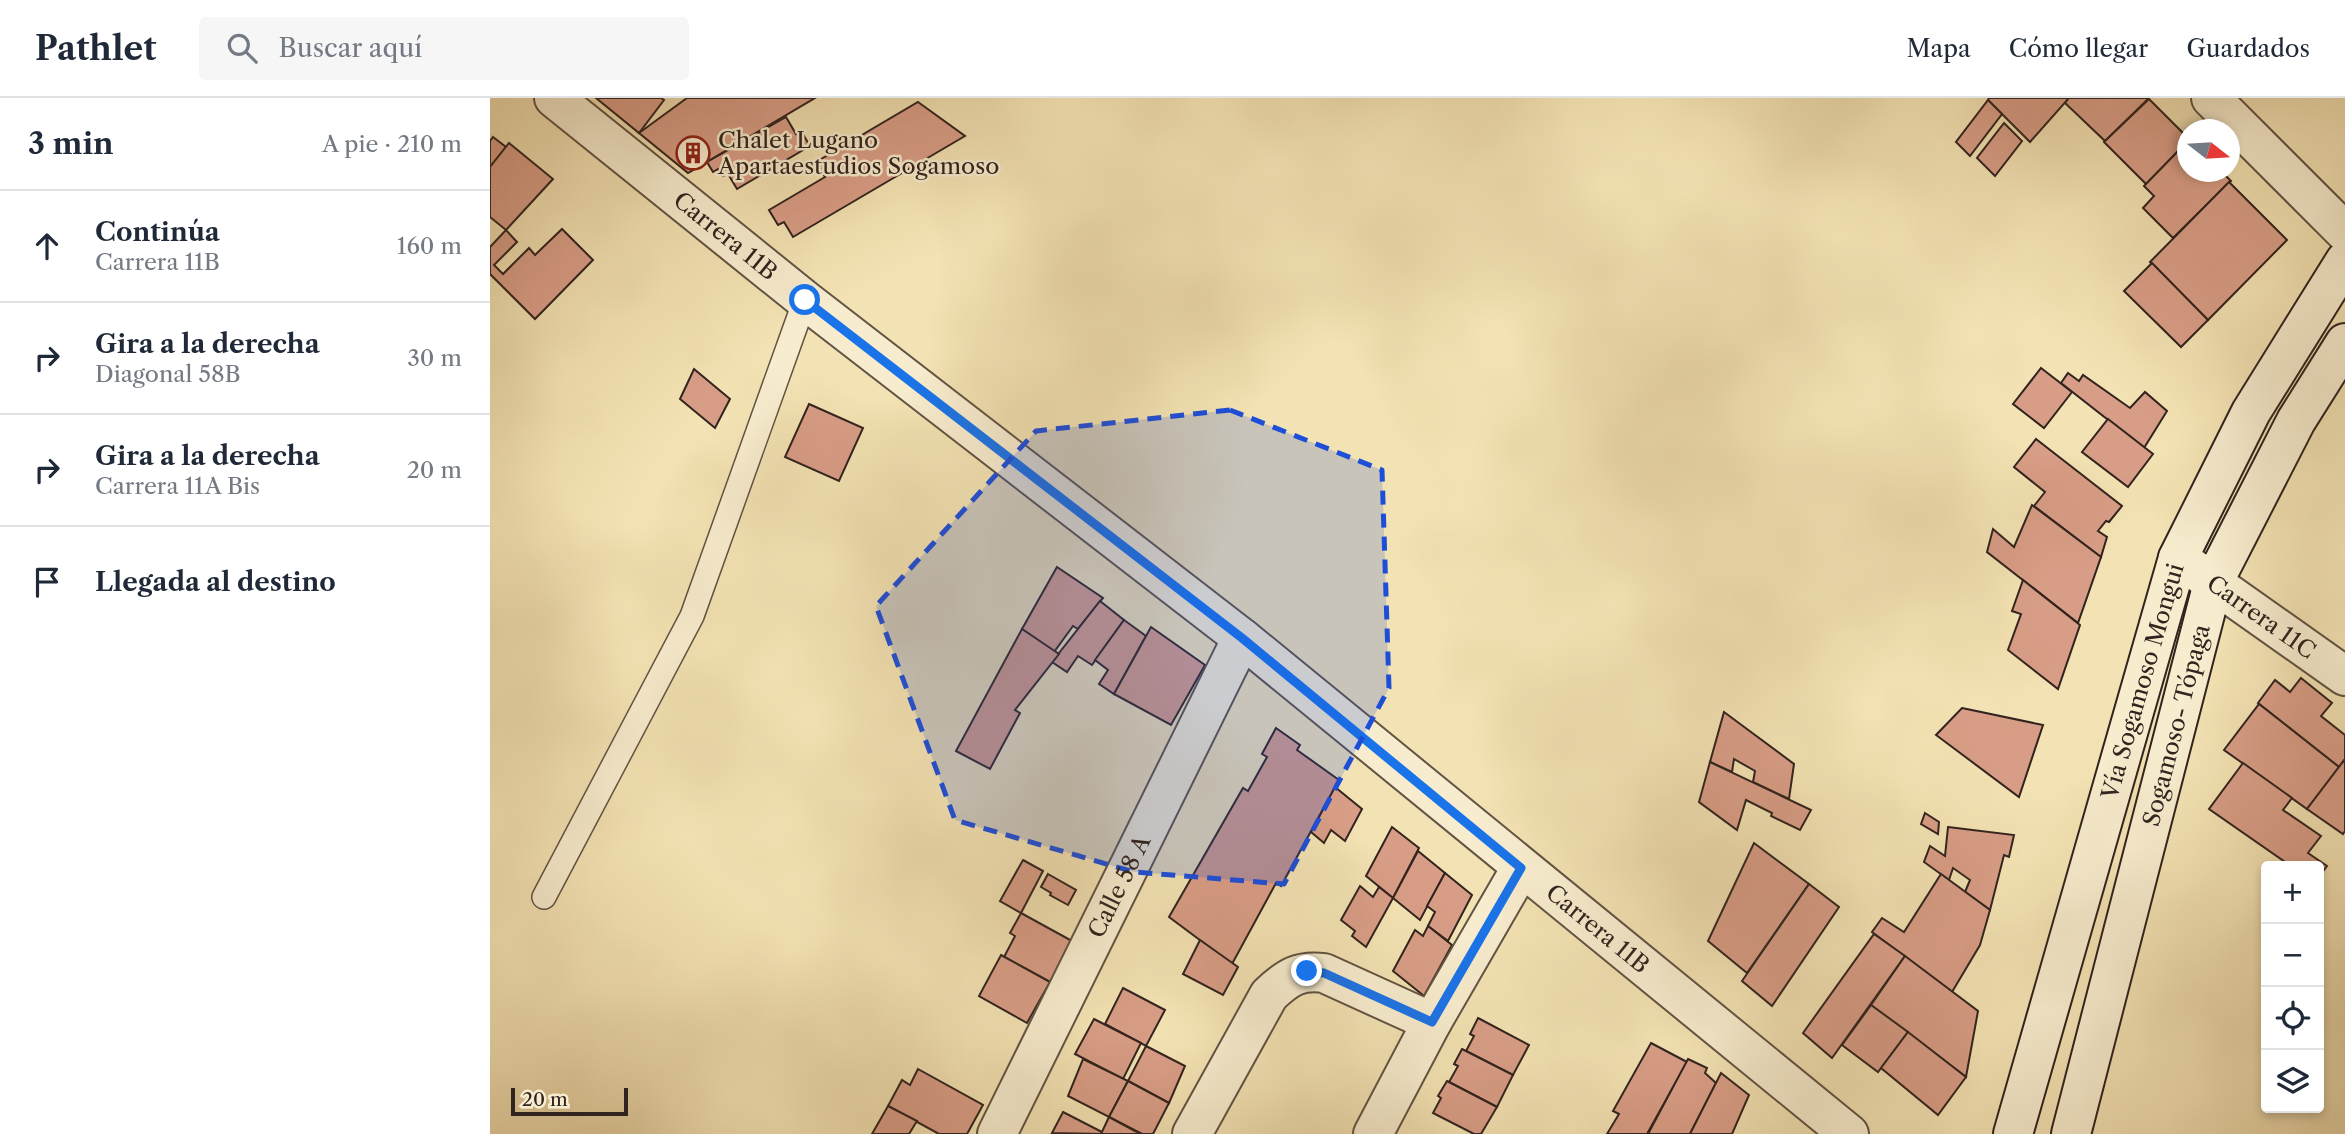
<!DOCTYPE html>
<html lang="es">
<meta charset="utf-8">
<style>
:root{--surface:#fff;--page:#f6f6f7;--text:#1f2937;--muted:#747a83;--line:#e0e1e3}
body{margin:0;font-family:"Libre Caslon Text",serif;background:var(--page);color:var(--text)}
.controls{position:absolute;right:21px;bottom:21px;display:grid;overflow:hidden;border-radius:7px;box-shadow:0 4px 10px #0003}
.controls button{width:63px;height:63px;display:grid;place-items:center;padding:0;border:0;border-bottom:2px solid var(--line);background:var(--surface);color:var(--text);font:35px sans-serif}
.compass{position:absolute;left:1687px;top:21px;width:63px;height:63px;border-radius:50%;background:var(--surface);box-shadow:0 4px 10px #0003;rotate:107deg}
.scale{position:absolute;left:21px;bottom:18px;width:117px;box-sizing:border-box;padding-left:7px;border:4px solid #31231e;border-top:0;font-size:19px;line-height:24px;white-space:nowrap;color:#31231e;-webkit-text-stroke:5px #f7ecce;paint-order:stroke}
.stop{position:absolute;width:21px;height:21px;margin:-16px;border:5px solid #1a73e8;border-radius:50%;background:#fff}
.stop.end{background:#1a73e8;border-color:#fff;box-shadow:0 2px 7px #0008}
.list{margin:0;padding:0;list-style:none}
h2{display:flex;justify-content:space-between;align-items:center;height:91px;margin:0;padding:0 28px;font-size:30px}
h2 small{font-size:23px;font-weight:400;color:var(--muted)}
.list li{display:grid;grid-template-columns:46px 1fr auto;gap:21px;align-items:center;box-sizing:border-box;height:112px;padding:0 28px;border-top:2px solid var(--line)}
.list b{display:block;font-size:26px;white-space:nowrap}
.list p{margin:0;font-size:23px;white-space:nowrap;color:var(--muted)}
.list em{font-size:23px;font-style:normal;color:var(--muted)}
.icon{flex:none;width:38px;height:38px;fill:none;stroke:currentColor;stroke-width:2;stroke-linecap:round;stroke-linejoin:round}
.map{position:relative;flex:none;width:1855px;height:1036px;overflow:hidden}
header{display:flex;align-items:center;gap:42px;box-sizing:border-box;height:98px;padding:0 35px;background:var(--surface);border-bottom:2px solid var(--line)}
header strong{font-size:33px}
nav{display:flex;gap:38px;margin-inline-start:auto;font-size:24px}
.search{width:490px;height:63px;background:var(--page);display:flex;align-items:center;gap:18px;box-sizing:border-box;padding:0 24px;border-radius:7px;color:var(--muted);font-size:26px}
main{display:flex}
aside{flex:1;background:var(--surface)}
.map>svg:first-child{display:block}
</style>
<header>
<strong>Pathlet</strong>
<div class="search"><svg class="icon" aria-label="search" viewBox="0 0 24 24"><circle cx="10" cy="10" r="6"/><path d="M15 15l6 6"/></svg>Buscar aquí</div>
<nav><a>Mapa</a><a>Cómo llegar</a><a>Guardados</a></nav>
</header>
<main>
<aside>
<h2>3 min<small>A pie · 210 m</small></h2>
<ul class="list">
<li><svg class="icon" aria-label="ahead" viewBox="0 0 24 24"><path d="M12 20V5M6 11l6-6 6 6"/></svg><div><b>Continúa</b><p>Carrera 11B</p></div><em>160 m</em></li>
<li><svg class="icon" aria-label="right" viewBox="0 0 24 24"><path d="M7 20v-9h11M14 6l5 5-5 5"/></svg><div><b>Gira a la derecha</b><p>Diagonal 58B</p></div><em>30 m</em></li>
<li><svg class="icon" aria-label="right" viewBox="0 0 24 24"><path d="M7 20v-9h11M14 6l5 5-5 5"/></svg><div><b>Gira a la derecha</b><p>Carrera 11A Bis</p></div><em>20 m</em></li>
<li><svg class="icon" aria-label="arrive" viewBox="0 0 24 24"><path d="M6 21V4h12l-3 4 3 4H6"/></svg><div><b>Llegada al destino</b></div></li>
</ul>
</aside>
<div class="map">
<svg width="1855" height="1036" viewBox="0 0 1855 1036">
<rect width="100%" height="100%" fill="#f3e2b3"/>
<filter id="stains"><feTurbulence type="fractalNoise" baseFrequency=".00286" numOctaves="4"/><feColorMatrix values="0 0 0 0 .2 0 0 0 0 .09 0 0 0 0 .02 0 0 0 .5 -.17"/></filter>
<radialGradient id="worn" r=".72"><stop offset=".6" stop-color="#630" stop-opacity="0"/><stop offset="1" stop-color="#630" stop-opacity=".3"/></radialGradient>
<!-- building -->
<g fill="#d89d86" stroke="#31231e" stroke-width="2">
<path d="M106,0H171L174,2L149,35Z"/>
<path d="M197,0H325L198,75L149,35Z"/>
<path d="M1499,0H1579L1540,44L1498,2Z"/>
<path d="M1579,0H1659L1615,43L1575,5Z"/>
<path d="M1659,1L1698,40V43L1656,86L1614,44Z"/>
<path d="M1498,2L1512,16L1480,58L1466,44Z"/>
<path d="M428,4L475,38L303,139L294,124L288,127L279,112L335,79L326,64Z"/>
<path d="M296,19L306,36L311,33L320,48L247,91L238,76L233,78L228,71L223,74L217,64Z"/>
<path d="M1514,25L1532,43L1505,78L1487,60Z"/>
<path d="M3,39L16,49L0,69V43Z"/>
<path d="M1697,44L1698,74H1732L1741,83L1683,140L1653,110L1664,98L1654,88Z"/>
<path d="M19,45L63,81L16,132L0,119V69Z"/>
<path d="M1739,84L1797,142L1718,222L1660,164Z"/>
<path d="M72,131L103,162L45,221L0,176V149L16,132L27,144L4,167L13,176L39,150L45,157Z"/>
<path d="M1662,165L1718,222L1691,249L1634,193Z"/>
<path d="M1551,270L1582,294L1554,330L1523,306Z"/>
<path d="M204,271L240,301L225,330L190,301Z"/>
<path d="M1578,275L1589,283L1593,277L1640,310L1655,294L1677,313L1654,350L1571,285Z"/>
<path d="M319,306L373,330L349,383L295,359Z"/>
<path d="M1618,321L1663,356L1638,389L1592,354Z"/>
<path d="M1546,341L1632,408L1619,424L1616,423L1608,433L1617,439L1611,459L1544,408L1555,394L1524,369Z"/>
<path d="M1542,407L1611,459L1588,525L1497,454L1503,431L1524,449Z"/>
<path d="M567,469L613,500L588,531L583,528L564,554L532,531Z"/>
<path d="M1533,482L1590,527L1568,591L1518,552L1531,516L1522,513Z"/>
<path d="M610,503L634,522L602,567L588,558L577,574L562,564Z"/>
<path d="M634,522L656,538L624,596L609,586L618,572L605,562Z"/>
<path d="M661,529L715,567L681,627L624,596Z"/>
<path d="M532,531L569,556L525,612L530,615L500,671L466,653Z"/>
<path d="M1811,580L1842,605L1831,618L1855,637V661L1849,669L1768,605L1785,582L1800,594Z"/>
<path d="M1769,606L1849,669L1817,711L1734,652Z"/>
<path d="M1472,610L1553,627L1529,699L1446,637Z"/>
<path d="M1234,614L1304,666L1299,701L1263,684L1265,673L1244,661L1242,674L1220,664Z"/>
<path d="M786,630L810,647L807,652L849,682L791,788L786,785L742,866L679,819L753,690L758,693L777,659L772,656Z"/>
<path d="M1855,661V733L1853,736L1817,711Z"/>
<path d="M1220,664L1321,712L1310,732L1281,718L1282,715L1256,702L1247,732L1209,704Z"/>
<path d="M1753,665L1802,700L1793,712L1831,738L1818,755L1837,768L1829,779V768H1801L1719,711Z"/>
<path d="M845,689L872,711L855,743L841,732L834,745L821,734Z"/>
<path d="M1435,715L1449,724L1448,736L1431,726Z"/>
<path d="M902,729L929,750L903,800L876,778Z"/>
<path d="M1458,729L1524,737L1519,759L1514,757L1500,812L1475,794L1480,782L1463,770L1459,782L1434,764L1440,748L1455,758Z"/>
<path d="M1264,745L1319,786L1257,875L1218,843Z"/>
<path d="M928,753L955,775L930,822L903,800Z"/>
<path d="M533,762L553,773L531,815L510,803Z"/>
<path d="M955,775L982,797L958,843L938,828L945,814L937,808Z"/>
<path d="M558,776L586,792L578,807L560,797L561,795L551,789Z"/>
<path d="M1451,776L1500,812L1490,847L1462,894L1382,834L1392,820L1414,834Z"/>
<path d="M1319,786L1349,809L1282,908L1252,883Z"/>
<path d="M870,788L883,799L889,789L903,800L876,849L862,838L865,833L851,822Z"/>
<path d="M531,815L582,843L560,884L514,859L525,838L520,835Z"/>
<path d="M938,828L962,847L934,898L903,873L925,832L933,838Z"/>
<path d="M1384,836L1415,858L1342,960L1313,935Z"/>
<path d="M710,842L748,869L733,897L693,876Z"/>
<path d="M511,857L560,884L537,925L489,898Z"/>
<path d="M1415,858L1488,913L1476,979L1381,907Z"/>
<path d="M633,890L675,912L656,948L615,926Z"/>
<path d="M1381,907L1418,934L1388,974L1352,947Z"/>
<path d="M988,920L1039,947L1023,977L976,953L984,938L980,936Z"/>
<path d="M604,921L651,945L633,981L585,956Z"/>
<path d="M1418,934L1476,979L1448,1017L1391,970Z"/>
<path d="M1161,945L1197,964L1157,1036H1117L1129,1016L1123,1013Z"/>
<path d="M656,948L695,968L679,1005L638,983Z"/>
<path d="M972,951L1023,977L1007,1009L959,984L968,968L964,966Z"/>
<path d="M593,961L638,983L619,1019L578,998Z"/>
<path d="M1198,961L1217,970L1215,975L1226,985L1200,1036H1158Z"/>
<path d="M428,971L493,1007L477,1036H449L398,1008L412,982L420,987Z"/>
<path d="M1231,975L1259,997L1242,1036H1200Z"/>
<path d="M638,983L679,1005L663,1036H652L619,1019Z"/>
<path d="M957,983L1007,1009L991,1036H984L943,1015L951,1000L948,998Z"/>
<path d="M398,1008L427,1023L419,1036H382Z"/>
<path d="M573,1014L612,1034L611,1036L562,1035Z"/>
<path d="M619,1019L645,1033L652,1036H611Z"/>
</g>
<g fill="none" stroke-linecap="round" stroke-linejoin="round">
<defs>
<path id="service" d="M54,799L202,518L315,202"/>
<g id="minor">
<path id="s1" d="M64,0L315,202L752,540L1359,1036"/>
<path d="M1721,0L1855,134"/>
<path id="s2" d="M1688,460L1855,578"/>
<path id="s3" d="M507,1036L752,540"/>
<path d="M702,1036L779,897C798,879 809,872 834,875L942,924"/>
<path d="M883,1036L942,924L1031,770"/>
</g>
<g id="secondary">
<path id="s4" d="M1523,1036L1688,460L1761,314L1855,163"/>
<path id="s5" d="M1581,1036L1723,485L1806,323L1855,245"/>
</g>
</defs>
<!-- service casing -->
<use href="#service" stroke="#625343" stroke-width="26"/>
<!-- minor casing -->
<use href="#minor" stroke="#625343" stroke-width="42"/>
<!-- secondary casing -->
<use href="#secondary" stroke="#31231e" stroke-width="42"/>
<!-- service -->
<use href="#service" stroke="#f7ecce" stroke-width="23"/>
<!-- minor -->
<use href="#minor" stroke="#f7ecce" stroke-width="38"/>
<!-- secondary -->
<use href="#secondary" stroke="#f7ecce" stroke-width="38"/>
</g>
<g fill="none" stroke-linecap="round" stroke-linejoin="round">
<!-- route -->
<path stroke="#1a73e8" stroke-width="9" d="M315,202L752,540L1031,770L942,924L834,875L817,873"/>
</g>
<!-- marked area -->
<path fill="#1d4ed8" fill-opacity="0.2" stroke="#1d4ed8" stroke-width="5" stroke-dasharray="14 9" stroke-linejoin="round" d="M740,312L892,372L899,590L794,786L644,774L465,722L386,508L546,333Z"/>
<!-- icons -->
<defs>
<symbol id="building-ring" viewBox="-11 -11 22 22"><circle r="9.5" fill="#f7ecce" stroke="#8f2418" stroke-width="1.5"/><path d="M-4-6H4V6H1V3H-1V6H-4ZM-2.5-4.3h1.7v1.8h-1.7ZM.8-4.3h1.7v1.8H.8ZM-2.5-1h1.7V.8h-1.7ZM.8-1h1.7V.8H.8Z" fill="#8f2418"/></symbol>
</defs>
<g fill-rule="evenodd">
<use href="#building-ring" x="184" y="36" width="38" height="38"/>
</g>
<g text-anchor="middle" stroke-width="5" stroke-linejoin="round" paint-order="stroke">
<!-- poi labels -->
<g font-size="23" fill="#31231e" stroke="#f7ecce" text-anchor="start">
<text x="228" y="50">Chalet Lugano<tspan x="228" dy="26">Apartaestudios Sogamoso</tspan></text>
</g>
<!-- street labels -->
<g font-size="23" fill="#31231e" stroke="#f7ecce">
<text dy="8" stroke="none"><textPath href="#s1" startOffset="220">Carrera 11B</textPath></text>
<text dy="8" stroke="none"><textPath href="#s2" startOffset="102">Carrera 11C</textPath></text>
<text dy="8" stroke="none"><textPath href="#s4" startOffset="471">Vía Sogamoso Mongui</textPath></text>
<text dy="8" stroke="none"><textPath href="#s5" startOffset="422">Sogamoso- Tópaga</textPath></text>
<text dy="8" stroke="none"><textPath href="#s3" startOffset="276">Calle 58 A</textPath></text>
<text dy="8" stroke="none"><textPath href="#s1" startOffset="1334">Carrera 11B</textPath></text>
</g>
</g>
<rect width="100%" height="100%" filter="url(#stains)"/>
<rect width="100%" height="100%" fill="url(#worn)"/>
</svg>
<div class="controls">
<button>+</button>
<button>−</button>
<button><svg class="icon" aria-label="locate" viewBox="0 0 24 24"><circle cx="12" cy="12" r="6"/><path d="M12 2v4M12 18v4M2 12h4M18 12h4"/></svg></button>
<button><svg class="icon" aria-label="layers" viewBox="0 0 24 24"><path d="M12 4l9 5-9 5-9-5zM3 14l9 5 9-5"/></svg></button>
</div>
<svg class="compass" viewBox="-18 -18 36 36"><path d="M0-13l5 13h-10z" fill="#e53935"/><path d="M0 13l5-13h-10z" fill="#747a83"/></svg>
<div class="scale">20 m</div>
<div class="stop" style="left:315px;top:202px"></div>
<div class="stop end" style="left:817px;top:873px"></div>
</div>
</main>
